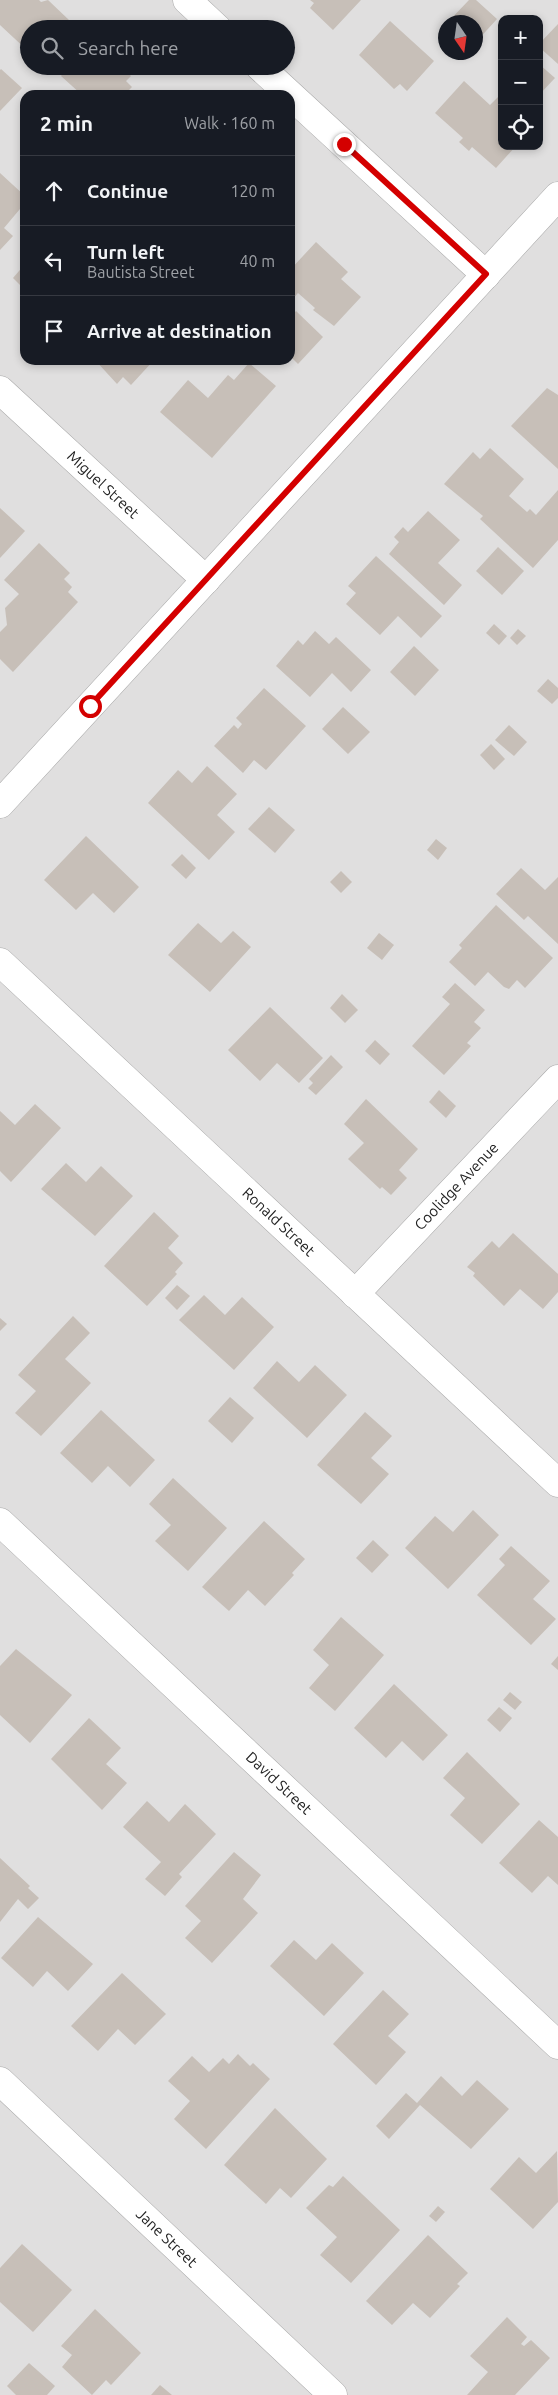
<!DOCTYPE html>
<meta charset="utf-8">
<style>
:root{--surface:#171b24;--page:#20242c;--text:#f1f3f6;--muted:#9ea1a6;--line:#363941}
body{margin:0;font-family:Ubuntu,sans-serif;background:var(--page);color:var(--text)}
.controls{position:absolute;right:15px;top:15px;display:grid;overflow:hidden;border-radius:10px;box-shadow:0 2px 8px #0003}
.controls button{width:45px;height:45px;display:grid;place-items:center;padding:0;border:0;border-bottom:1px solid var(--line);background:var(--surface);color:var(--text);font:25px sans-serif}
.compass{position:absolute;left:438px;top:15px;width:45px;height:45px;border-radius:50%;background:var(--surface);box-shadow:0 2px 8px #0003;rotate:167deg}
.stop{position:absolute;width:15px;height:15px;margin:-11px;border:4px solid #d40000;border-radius:50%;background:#fff}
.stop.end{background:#d40000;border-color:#fff;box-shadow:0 1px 5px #0008}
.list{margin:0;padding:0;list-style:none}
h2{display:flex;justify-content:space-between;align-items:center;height:65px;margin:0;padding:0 20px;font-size:21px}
h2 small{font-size:16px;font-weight:400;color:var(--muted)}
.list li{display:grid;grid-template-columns:32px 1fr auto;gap:15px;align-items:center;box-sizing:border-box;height:70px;padding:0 20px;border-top:1px solid var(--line)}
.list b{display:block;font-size:19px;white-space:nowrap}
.list p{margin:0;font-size:16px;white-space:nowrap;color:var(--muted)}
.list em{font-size:16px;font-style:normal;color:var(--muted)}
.icon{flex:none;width:28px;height:28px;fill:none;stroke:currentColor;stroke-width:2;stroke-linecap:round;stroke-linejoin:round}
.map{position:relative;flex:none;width:558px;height:2395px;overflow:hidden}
.search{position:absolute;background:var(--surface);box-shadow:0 2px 8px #0003;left:20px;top:20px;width:275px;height:55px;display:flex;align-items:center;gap:12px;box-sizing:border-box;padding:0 18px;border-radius:28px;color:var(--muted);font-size:19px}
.panel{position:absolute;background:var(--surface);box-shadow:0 2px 8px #0003;left:20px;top:90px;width:275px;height:275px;border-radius:15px}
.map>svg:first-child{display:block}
</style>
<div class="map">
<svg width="558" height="2395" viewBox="0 0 558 2395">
<rect width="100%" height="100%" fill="#f2efe9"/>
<!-- residential -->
<path fill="#e0dfdf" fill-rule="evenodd" d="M0,0H558V2395H0ZM502,19H539V146H502ZM446,22H476V52H446ZM29,29H286V66H29ZM25,95H290V360H25Z"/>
<!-- building -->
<g fill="#c7bfb8">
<path d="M0,0H39L41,2L48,0L69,20L61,29H29V52L0,25Z"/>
<path d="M310,0H361L333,30L310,8L314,3Z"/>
<path d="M469,0H476L497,19L476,42V22H448Z"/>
<path d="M390,21L434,61L407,91L400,84L394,89L359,55Z"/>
<path d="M558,24V64L539,47V44Z"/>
<path d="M539,64L555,78L539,95Z"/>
<path d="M69,66H120L131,76L126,81L132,87L124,95H82L61,76Z"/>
<path d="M1,69L22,88L0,111V70Z"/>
<path d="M464,81L490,105L502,93V146H516L496,168L472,147L469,151L459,142L463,138L435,113Z"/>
<path d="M0,173L25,196V203L4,228L13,236L0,250Z"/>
<path d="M316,242L348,272L341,279L361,297L334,326L313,310L315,308L298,293L290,302V270Z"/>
<path d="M25,264V290L13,278Z"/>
<path d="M296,311L323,337L298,364L290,356V318Z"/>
<path d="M95,360H154L131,385L123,377L117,384Z"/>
<path d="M249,363L276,386L212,458L160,412L188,380L208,398L228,375L234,380Z"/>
<path d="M547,388L558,395V469L511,426Z"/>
<path d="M490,448L524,479L509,496L527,512L530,509L536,515L558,490V540L533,568L480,519L483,516L444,484L473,452L480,459Z"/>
<path d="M0,508L25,531L0,558Z"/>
<path d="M428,511L460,540L438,563L462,585L444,605L389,554L399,542L394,537L403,527L408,532Z"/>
<path d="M39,543L70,573L64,579L72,587L68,592L78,602L13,672L0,659V632L7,625L5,608L19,594L4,580Z"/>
<path d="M498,547L524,571L502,595L476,571Z"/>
<path d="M376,556L442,616L421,638L398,616L380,635L346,604L356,593L348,586Z"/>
<path d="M494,624L507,636L499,645L486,633Z"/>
<path d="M518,629L526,636L517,645L510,638Z"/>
<path d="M315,631L329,644L336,637L371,670L351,692L332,673L310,697L276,666L298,640L303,645Z"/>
<path d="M414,646L439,670L415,696L390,672Z"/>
<path d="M548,679L558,688V698L552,704L537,691Z"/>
<path d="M264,688L306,726L266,770L254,760L243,773L214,746L234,725L238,729L242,724L236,718Z"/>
<path d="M343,707L370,732L348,754L322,729Z"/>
<path d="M509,725L527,742L514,756L495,740Z"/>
<path d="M491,744L505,759L494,770L480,755Z"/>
<path d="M207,766L237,794L217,815L235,832L209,860L148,803L178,770L192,783Z"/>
<path d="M269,807L295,830L275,853L248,829Z"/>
<path d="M86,836L139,887L114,913L93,893L76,910L44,880Z"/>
<path d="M436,839L447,848L438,860L427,850Z"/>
<path d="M182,854L196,868L186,879L171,865Z"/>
<path d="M521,868L545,890L558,877V944L528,916L524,920L496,894Z"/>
<path d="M341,871L352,882L341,893L330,882Z"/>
<path d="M496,905L553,958L525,988L517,980L509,989L504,987L488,972L475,986L449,962L462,948L459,945Z"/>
<path d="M198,923L221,943L233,931L251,947L210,992L168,955Z"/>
<path d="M379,933L394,945L382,960L367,948Z"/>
<path d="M455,983L485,1010L474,1022L481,1028L467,1043L471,1046L444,1075L412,1046L450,1004L442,997Z"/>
<path d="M342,994L358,1010L345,1023L330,1008Z"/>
<path d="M270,1007L323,1058L299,1083L277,1063L260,1081L228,1050Z"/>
<path d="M375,1040L390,1054L380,1065L365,1051Z"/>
<path d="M331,1055L343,1067L316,1095L308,1088L313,1083L309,1079Z"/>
<path d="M439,1090L456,1106L446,1118L429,1102Z"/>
<path d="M366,1099L418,1149L399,1170L407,1178L391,1195L382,1187L380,1189L348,1159L364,1143L344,1124Z"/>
<path d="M35,1104L61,1128L11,1182L0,1171V1111L15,1125Z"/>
<path d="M66,1163L86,1182L101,1166L133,1196L95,1236L41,1189Z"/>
<path d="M154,1212L179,1236L168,1248L183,1263L175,1272L177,1274L147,1306L104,1266Z"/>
<path d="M513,1233L558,1274V1292L543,1309L520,1289L504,1306L473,1276L475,1273L467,1267L492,1241L499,1248Z"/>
<path d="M177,1285L190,1296L177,1310L165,1298Z"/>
<path d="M204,1295L225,1315L242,1297L274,1327L234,1370L179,1320Z"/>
<path d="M73,1316L90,1333L65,1359L91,1383L41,1436L15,1413L36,1391L18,1375Z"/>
<path d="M0,1318L7,1324L0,1331Z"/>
<path d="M277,1361L299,1382L315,1365L347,1395L307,1438L253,1388Z"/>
<path d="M230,1397L254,1418L232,1443L208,1421Z"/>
<path d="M101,1410L155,1460L130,1487L108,1466L92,1483L60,1453Z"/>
<path d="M365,1412L392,1436L371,1458L389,1474L361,1504L317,1465Z"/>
<path d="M173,1478L227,1528L188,1571L155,1541L171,1525L149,1504Z"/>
<path d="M473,1510L499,1535L448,1589L405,1548L435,1516L453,1532Z"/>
<path d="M264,1521L305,1559L292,1573L294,1575L265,1606L248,1590L229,1611L202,1587Z"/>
<path d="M373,1540L389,1555L372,1573L356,1558Z"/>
<path d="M511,1546L550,1581L533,1599L556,1619L531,1645L477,1595L505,1565L499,1559Z"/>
<path d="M341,1617L384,1655L335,1711L309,1688L329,1665L313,1650Z"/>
<path d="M16,1649L72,1695L30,1743L0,1715V1666Z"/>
<path d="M558,1656V1670L551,1664Z"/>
<path d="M394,1684L448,1735L423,1761L402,1741L386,1758L354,1728Z"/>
<path d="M510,1692L522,1702L515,1710L503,1700Z"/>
<path d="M499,1707L512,1718L500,1732L487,1720Z"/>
<path d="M89,1718L121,1748L106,1764L127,1783L102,1810L51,1759Z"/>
<path d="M467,1752L520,1804L482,1844L450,1815L465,1798L443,1778Z"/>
<path d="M147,1801L169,1822L185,1804L216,1834L179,1874L182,1877L165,1896L145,1879L161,1862L123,1827Z"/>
<path d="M539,1820L558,1837V1885L548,1876L532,1893L499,1863Z"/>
<path d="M234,1852L261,1875L243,1899L258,1913L212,1963L185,1938L201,1921L185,1906Z"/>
<path d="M0,1858L30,1886L28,1888L39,1898L28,1909L18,1899L0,1922Z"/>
<path d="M38,1917L93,1964L68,1991L47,1971L33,1987L1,1958Z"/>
<path d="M294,1940L316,1960L332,1943L364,1973L324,2016L270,1966Z"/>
<path d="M122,1973L166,2014L135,2045L118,2029L98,2051L71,2026Z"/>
<path d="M383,1990L409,2014L388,2036L406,2052L376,2085L333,2044Z"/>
<path d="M238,2054L250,2066L253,2063L270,2079L206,2149L174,2119L190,2101L168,2081L192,2056L209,2072L223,2058L229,2064Z"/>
<path d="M441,2076L462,2096L477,2080L509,2109L471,2149L420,2105L389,2139L376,2126L406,2093L417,2103Z"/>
<path d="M275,2108L327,2159L291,2198L280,2188L266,2204L224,2165Z"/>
<path d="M557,2151L558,2202L533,2229L490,2189L519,2157L536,2173Z"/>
<path d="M343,2176L400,2230L351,2283L320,2255L337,2237L306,2208L329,2185L333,2187Z"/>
<path d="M438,2206L445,2212L436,2222L429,2216Z"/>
<path d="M428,2235L468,2273L457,2284L460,2286L430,2318L413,2303L392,2325L366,2301Z"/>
<path d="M22,2244L72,2290L33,2332L0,2302V2268Z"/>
<path d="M95,2309L141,2353L111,2385L106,2380L92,2395L62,2367L72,2355L61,2346Z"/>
<path d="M507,2317L527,2337L521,2344L524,2346L531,2340L550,2358L515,2395H467L488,2372L470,2356Z"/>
<path d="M29,2363L55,2386L47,2395H16L7,2386Z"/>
<path d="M160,2385L172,2395H151Z"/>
</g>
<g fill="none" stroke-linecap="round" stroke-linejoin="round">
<defs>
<g id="minor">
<path d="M187,0L218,29"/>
<path d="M259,66L486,275"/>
<path id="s1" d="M0,390L206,580"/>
<path d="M0,804L558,196"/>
<path id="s2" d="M0,962L558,1483"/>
<path id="s3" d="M355,1294L558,1079"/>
<path id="s4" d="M0,1522L558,2045"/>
<path id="s5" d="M0,2081L333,2395"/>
</g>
</defs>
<!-- minor casing -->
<use href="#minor" stroke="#a9a9a9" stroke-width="29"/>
<!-- minor -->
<use href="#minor" stroke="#fff" stroke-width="28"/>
</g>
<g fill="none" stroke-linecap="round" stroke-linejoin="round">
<!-- route -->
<path stroke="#d40000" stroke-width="6" d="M90,706L486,274L344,144"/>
</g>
<g text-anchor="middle" stroke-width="5" stroke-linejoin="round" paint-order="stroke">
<!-- street labels -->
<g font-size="15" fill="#222" stroke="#fff">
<text dy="5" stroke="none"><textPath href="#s1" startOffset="140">Miguel Street</textPath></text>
<text dy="5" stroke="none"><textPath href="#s3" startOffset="148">Coolidge Avenue</textPath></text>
<text dy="5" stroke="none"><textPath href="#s2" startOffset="381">Ronald Street</textPath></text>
<text dy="5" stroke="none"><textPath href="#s4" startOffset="382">David Street</textPath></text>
<text dy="5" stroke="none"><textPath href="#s5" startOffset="229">Jane Street</textPath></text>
</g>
</g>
</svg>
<div class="controls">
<button>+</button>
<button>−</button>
<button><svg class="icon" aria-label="locate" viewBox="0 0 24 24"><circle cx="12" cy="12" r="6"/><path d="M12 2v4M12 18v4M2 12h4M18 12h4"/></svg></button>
</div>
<svg class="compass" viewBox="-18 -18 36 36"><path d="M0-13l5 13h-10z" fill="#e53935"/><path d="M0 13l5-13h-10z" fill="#9ea1a6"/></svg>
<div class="stop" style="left:90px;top:706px"></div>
<div class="stop end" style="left:344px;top:144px"></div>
<div class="search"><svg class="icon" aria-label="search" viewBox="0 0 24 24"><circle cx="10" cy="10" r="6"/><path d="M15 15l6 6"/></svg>Search here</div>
<section class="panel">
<h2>2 min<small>Walk · 160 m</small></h2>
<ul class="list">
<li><svg class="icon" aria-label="ahead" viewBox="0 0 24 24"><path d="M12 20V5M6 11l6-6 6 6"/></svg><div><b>Continue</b></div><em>120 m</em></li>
<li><svg class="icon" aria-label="left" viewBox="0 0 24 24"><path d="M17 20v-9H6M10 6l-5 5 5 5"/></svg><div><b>Turn left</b><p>Bautista Street</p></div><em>40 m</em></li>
<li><svg class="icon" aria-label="arrive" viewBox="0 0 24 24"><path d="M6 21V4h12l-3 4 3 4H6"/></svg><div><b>Arrive at destination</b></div></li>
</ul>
</section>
</div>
